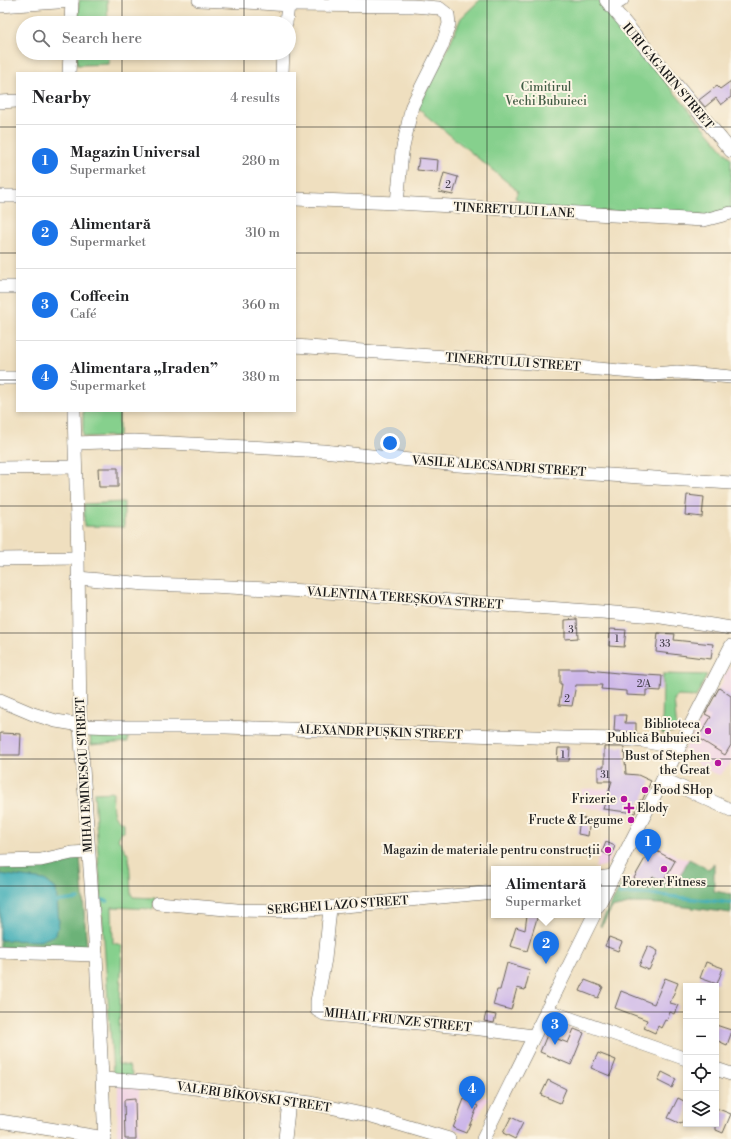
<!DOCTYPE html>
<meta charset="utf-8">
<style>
:root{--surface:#fff;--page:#f2f2f2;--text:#202124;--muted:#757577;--line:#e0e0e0;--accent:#1a73e8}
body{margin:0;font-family:"Libre Bodoni",serif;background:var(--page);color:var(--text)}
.controls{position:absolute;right:12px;bottom:12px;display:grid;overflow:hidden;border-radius:0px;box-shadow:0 2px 6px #0003}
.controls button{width:36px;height:36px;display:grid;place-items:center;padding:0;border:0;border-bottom:1px solid var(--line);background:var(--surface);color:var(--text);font:20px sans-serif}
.you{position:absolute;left:390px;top:443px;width:14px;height:14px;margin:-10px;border:3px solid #fff;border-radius:50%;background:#1a73e8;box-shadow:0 0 0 6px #1a73e833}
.badge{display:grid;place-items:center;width:26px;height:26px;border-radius:50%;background:var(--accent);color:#fff;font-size:13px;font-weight:700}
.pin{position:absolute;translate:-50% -33px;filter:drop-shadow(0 1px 2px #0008)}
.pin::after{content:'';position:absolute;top:21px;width:14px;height:12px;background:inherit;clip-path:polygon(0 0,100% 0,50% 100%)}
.popup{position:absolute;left:491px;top:866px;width:110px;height:52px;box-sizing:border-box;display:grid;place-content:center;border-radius:0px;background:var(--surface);filter:drop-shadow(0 1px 3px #0005);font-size:13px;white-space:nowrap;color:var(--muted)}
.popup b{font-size:15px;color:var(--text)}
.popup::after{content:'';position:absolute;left:50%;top:100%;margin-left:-8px;border:8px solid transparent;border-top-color:var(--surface)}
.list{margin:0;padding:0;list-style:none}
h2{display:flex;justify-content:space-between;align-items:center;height:52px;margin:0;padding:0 16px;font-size:17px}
h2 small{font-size:13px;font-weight:400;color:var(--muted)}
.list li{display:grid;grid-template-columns:26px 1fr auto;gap:12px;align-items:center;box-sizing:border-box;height:72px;padding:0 16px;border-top:1px solid var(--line)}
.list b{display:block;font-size:15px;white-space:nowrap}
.list p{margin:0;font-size:13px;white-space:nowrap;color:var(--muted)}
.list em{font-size:13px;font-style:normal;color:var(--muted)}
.icon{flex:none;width:22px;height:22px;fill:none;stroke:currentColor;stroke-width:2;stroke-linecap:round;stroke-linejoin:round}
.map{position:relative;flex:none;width:731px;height:1139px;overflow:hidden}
.search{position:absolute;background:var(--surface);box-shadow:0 2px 6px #0003;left:16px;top:16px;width:280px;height:44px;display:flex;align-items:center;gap:10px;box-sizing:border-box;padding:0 14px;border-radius:22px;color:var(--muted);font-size:15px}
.panel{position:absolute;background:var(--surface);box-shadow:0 2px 6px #0003;left:16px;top:72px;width:280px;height:340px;border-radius:0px}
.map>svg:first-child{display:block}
</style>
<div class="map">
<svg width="731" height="1139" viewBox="0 0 731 1139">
<rect width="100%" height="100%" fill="#fcf5e5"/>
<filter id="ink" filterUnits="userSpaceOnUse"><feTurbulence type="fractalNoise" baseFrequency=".025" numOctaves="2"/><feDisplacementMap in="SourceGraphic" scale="8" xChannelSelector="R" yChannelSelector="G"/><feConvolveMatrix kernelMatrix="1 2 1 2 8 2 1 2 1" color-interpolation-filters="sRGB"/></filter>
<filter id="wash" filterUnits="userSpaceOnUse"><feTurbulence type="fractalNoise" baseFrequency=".012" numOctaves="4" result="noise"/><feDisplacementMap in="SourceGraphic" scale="16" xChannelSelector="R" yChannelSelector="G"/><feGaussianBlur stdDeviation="0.9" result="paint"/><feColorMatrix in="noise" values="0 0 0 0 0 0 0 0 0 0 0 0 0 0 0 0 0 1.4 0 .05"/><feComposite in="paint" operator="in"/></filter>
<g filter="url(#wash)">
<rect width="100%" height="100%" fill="#efdfbf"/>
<!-- built -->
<g fill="#f0d0e5">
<path d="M730,667L731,669V763L720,775L713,773L682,754L723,681L722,679Z"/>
<path d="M614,788L640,800L635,813L580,807L582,789Z"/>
<path d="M604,841L615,846L607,865L595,868Z"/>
<path d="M654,843L681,858L689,859L674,888L653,877L647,888L621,885L639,872V869Z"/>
<path d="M552,1023H555L584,1033L571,1065L540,1052Z"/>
<path d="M118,1085L139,1086V1139H117Z"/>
<path d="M465,1092L488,1098L477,1119L458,1110Z"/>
</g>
<!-- green -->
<g fill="#86d08d" stroke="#517654">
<path d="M79,0H107L108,23H78Z"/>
<path d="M480,0H601L628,38L731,159V209L709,216L539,208L515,198L518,191L417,108L443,59L461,18Z"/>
<path d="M77,53H109V64L77,65Z"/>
<path d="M83,411H119V436L83,437Z"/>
<path d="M124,502V527L84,526V504Z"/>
<path d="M663,674L707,675L696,697L678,696L674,699L677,731L662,734Z"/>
<path d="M128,732V742L91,745L90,735Z"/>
<path d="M113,792C113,807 109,816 124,823V832L121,833L118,839L129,856L131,894L133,897L155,898L153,909L112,907L113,943L122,945L118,1064L129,1066L133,1077L113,1073L94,793Z"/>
</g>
<!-- forest -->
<g fill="#6cb278" stroke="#44674a">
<path d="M80,857L87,950L0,948V865Z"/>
<path d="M689,859L708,869L714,864V891L731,894V913L662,904L633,903L612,908L601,927L600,925L621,885L647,888L653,877L674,888Z"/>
</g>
<!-- water -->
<path fill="#3bacb5" stroke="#2c6468" d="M0,874L45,880L56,889L59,922L56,935L40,941L0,940Z"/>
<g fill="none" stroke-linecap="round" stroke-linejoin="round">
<!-- stream -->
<g stroke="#3bacb5" stroke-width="3.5">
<path d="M619,894H649L731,903"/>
<path d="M102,900L107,901"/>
<path d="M54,902L78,899"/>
</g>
</g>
<g id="blocks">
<!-- building -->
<g fill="#cdb7e9">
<path d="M731,81V97L721,105L716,98L705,107L699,100L717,86L720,89Z"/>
<path d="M419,158L438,160L437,172L417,170Z"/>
<path d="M444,173L458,177L453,195L439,192Z"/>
<path d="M98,468H118V487H99Z"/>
<path d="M687,495L704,497L702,517L685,515Z"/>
<path d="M577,619L578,638L565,639V620Z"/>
<path d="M610,629L626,630L624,647L609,646Z"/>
<path d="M658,633L675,634L674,640L713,644L711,659L656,652Z"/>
<path d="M560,669H588V670L628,674L662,676L661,691L646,690V696L626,695V691L601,689L602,685H576L572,706L559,705L562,684H560Z"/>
<path d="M719,688L731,696V745L725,755L698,738L711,717L705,714Z"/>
<path d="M615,715H626L625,723H636V732L614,731Z"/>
<path d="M0,733L21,734L20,755H0Z"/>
<path d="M604,747H624L626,774L638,775L651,781L642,801L640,800L635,813L603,809L612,781H598V767H604Z"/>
<path d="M558,748H570L569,761H557Z"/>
<path d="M580,818L590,819L588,836L578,834Z"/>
<path d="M606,842L615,846L611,856L602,852Z"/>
<path d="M651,848L675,861L663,882L653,877L648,886L634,878Z"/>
<path d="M527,915H538L527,951L510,946L516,927L525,930Z"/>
<path d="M609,937L622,942L618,951L605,946Z"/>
<path d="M648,946L658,951L649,970L639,966Z"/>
<path d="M706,962L723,968L717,984L700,978Z"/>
<path d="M507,963L530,970L525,990L517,988L511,1010L493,1005L497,990H500Z"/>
<path d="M665,978L678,983L670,1003L678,1005L674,1014L670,1012L667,1021L665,1020L661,1028L658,1026L655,1033L644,1028L647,1020L615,1008L621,991L654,1004Z"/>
<path d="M585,980L603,987L598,998L580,991Z"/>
<path d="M486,1013L496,1015L494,1023L484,1021Z"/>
<path d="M716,1025L731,1030V1034L727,1045L716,1040Z"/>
<path d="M574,1029L584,1033L571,1065L540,1052L547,1035L568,1043Z"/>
<path d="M598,1053L616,1060L610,1076L591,1068Z"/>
<path d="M662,1072L676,1079L672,1088L658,1081Z"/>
<path d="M548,1080L566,1089L560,1103L541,1095Z"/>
<path d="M678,1098L686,1102V1115L681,1124L668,1118Z"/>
<path d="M135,1099L136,1139H125L124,1100Z"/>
<path d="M464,1099L478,1106L466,1133L453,1128Z"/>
<path d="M716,1108L731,1114L723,1133L716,1130Z"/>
<path d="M511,1117L523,1123L515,1139L503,1133Z"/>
</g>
</g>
</g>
<g filter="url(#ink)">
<use href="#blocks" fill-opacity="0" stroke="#666055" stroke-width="1"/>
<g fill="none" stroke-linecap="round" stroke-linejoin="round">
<defs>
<g id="minor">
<path d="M199,0L246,2L288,5L413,6L439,8L448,15L449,24L442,46L412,106L402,152L397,203"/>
<path d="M606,0L731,151"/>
<path d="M0,6L72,1"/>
<path d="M611,7L622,0"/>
<path d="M71,23L72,0"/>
<path d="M286,23L288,5"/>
<path d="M69,73L70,53"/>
<path d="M282,73L283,53"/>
<path d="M0,102L17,101"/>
<path d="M0,196H17"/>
<path d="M295,199L397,203L704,220L731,213"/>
<path d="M0,287H17"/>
<path d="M295,346L544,364L653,374L677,372L731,377"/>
<path d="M0,378H17"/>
<path d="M74,411L78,558L80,725L96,955L105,1139"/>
<path d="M75,443L134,441L323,451L458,465L731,483"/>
<path d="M0,468L75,467"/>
<path d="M0,559L78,558"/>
<path d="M78,578L145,584L211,586L343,593L602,612L655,616L731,628"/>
<path d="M0,700L33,714L56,721L87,726L115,727H226L563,738L622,739L643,741L679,748"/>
<path d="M663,779L731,810"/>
<path d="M0,861L41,860L72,853L88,852"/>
<path d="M598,878L613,876"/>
<path d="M158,903L237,910L291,911L494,892"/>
<path d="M598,906L731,646"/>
<path d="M330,908L325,959L317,1001V1010L324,1014L481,1029L533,1036"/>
<path d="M0,952L96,955"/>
<path d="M546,1010L686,1059"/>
<path d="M716,1069L731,1074"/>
<path d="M103,1079L148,1082L311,1103L372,1116L449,1139"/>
<path d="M0,1121L105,1138"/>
<path d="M285,1139L289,1101"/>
<path d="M483,1139L594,915"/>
</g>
</defs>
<!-- minor casing -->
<use href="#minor" stroke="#666055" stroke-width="14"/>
<!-- minor -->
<use href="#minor" stroke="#fff" stroke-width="13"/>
</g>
</g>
<!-- grid -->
<path fill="none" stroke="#1c1c1c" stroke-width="1" stroke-opacity="0.55" d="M122,0V23M244,0V23M366,0V1139M487,0V1139M609,0V1139M122,53V73M244,53V73M0,127H17M295,127H731M0,253H17M295,253H731M0,380H17M295,380H731M122,411V1139M244,411V1139M0,506H731M0,633H731M0,759H731M0,886H731M0,1012H686M716,1012H731"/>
<!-- markers -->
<g fill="#b5179e" stroke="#fcf5e5" stroke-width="1.5">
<circle cx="708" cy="731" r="4"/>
<circle cx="718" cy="763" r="4"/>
<circle cx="645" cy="790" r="4"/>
<circle cx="624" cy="799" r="4"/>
<path d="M627 802h4v4h4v4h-4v4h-4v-4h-4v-4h4z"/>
<circle cx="631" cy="820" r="4"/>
<circle cx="608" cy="850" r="4"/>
<circle cx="664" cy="869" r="4"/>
</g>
<g text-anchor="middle" stroke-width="4" stroke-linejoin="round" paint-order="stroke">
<!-- number labels -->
<g font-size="10" fill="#48434f">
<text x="448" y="188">2</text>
<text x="571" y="633">3</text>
<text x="617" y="642">1</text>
<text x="665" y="647">33</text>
<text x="644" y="687">2/A</text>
<text x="567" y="702">2</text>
<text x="563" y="758">1</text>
<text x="605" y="778">31</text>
</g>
<!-- street labels -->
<g font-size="12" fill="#1c1c1c" stroke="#fcf5e5">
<text transform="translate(668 76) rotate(50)" y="4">IURI GAGARIN STREET</text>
<text transform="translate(514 210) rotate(3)" y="4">TINERETULUI LANE</text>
<text transform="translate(513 362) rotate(4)" y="4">TINERETULUI STREET</text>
<text transform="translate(499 466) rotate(4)" y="4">VASILE ALECSANDRI STREET</text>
<text transform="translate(405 598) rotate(4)" y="4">VALENTINA TEREȘKOVA STREET</text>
<text transform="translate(380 732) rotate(2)" y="4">ALEXANDR PUȘKIN STREET</text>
<text transform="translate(84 775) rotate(-93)" y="4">MIHAI EMINESCU STREET</text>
<text transform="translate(338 905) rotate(-4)" y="4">SERGHEI LAZO STREET</text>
<text transform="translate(398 1020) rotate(6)" y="4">MIHAIL FRUNZE STREET</text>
<text transform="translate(254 1097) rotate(8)" y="4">VALERI BÎKOVSKI STREET</text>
</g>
<!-- park labels -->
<g font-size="12" fill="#415b44" stroke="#fcf5e5">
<text x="546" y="91">Cimitirul<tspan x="546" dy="14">Vechi Bubuieci</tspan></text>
</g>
<!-- poi labels -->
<g font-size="12" fill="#1c1c1c" stroke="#fcf5e5" text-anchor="end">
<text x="700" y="728">Biblioteca<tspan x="700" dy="14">Publică Bubuieci</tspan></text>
<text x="710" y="760">Bust of Stephen<tspan x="710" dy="14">the Great</tspan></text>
<text x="653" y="794" text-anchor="start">Food SHop</text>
<text x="616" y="803">Frizerie</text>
<text x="637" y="812" text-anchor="start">Elody</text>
<text x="623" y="824">Fructe &amp; Legume</text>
<text x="600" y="854">Magazin de materiale pentru construcții</text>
<text x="664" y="886" text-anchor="middle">Forever Fitness</text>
</g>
</g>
</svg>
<div class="controls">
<button>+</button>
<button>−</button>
<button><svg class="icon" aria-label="locate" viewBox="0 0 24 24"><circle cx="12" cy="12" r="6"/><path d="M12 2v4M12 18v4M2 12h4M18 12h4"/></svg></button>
<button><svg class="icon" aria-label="layers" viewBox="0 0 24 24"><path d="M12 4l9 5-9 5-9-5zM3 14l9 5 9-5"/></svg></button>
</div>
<div class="you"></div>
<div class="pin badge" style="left:648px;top:862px">1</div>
<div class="pin badge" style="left:546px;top:964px">2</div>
<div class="popup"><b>Alimentară</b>Supermarket</div>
<div class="pin badge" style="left:555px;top:1045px">3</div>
<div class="pin badge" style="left:472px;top:1109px">4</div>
<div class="search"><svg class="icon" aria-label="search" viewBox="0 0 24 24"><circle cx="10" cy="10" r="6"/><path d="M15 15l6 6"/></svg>Search here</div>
<section class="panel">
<h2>Nearby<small>4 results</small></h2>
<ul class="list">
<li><span class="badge">1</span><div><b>Magazin Universal</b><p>Supermarket</p></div><em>280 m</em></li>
<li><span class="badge">2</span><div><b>Alimentară</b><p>Supermarket</p></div><em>310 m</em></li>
<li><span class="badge">3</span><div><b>Coffeein</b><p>Café</p></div><em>360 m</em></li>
<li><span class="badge">4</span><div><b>Alimentara „Iraden”</b><p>Supermarket</p></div><em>380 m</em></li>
</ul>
</section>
</div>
